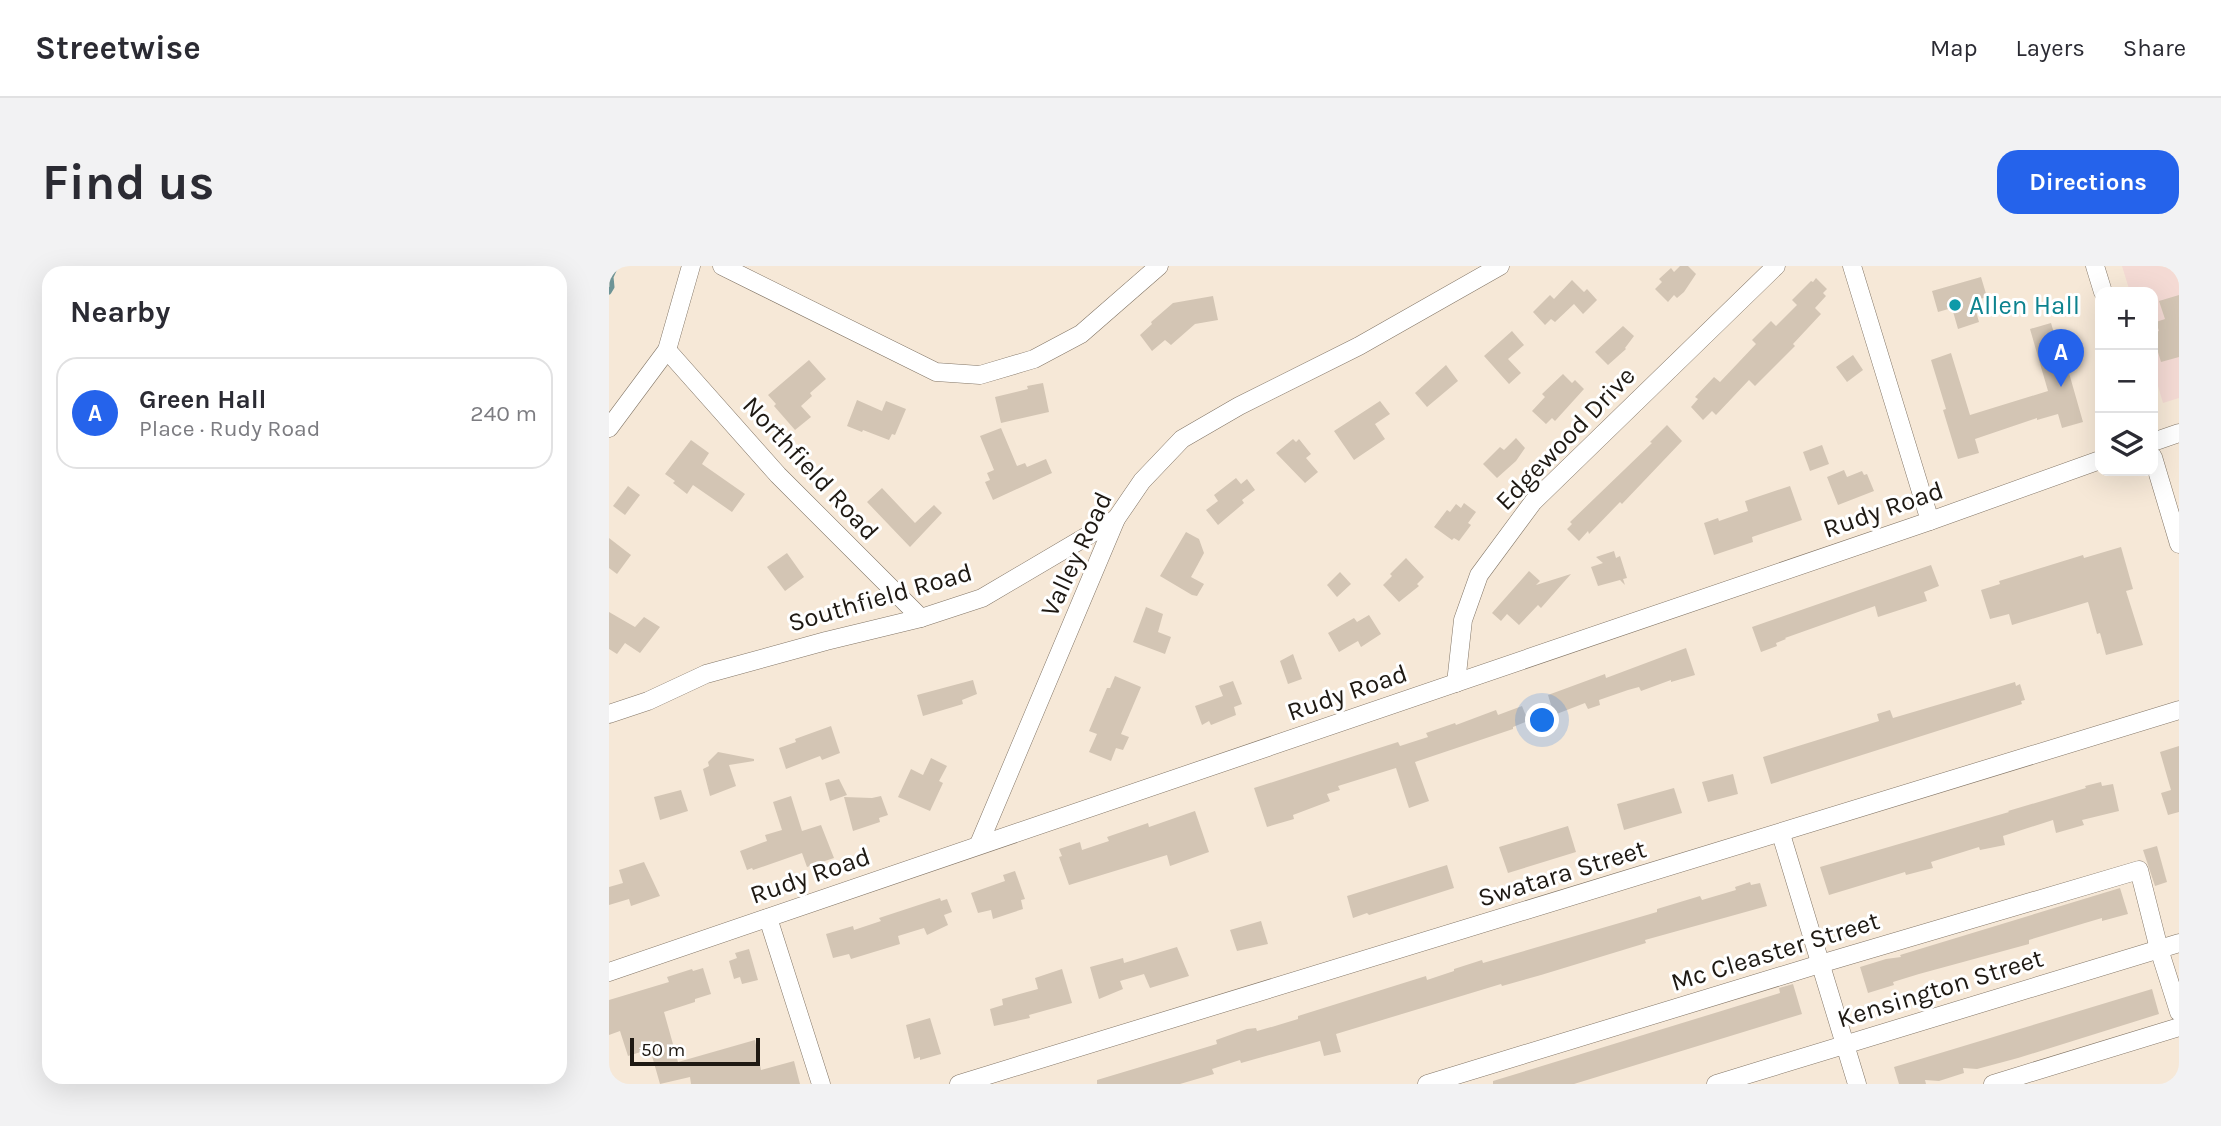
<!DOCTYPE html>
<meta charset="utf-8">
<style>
:root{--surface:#fff;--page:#f2f2f3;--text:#2b2b33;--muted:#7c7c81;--line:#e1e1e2;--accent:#2563eb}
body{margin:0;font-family:Karla,sans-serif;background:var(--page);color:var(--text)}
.controls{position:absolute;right:21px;top:21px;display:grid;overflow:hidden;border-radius:14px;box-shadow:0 7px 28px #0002}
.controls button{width:63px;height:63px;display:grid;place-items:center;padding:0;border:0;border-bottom:2px solid var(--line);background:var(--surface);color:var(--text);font:35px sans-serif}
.scale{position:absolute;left:21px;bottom:18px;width:130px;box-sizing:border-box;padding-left:7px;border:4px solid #1e1913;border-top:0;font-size:19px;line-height:24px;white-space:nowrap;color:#1e1913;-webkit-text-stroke:5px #fff;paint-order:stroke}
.you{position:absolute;left:934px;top:455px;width:24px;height:24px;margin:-18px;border:5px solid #fff;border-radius:50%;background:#1a73e8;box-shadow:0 0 0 10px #1a73e833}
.badge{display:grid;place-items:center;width:46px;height:46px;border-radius:50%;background:var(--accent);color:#fff;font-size:23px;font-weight:700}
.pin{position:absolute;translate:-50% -58px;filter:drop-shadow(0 2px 4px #0008)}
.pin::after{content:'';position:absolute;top:37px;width:24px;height:21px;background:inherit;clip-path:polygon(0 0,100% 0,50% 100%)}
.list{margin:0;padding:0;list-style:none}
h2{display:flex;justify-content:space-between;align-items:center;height:91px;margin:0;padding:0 28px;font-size:30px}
h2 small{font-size:23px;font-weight:400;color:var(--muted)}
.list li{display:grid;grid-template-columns:46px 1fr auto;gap:21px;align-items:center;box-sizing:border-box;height:112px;margin:0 14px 14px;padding:0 14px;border:2px solid var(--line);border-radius:21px}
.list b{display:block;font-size:26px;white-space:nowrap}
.list p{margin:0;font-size:23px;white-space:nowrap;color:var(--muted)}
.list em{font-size:23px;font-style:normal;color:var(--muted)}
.icon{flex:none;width:38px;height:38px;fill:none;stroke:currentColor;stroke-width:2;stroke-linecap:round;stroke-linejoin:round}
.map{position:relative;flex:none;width:1570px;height:818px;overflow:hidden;border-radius:21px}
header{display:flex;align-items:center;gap:42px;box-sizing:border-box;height:98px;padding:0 35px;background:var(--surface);border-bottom:2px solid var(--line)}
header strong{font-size:33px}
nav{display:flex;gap:38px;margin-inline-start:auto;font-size:24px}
.intro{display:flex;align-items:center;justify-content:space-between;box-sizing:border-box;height:168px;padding:0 42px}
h1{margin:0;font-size:49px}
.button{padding:18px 32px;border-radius:21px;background:var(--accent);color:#fff;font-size:24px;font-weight:700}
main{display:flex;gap:42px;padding:0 42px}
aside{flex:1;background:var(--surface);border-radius:21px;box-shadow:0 7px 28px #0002}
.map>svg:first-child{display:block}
</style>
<header>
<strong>Streetwise</strong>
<nav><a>Map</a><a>Layers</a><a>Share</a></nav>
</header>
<div class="intro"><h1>Find us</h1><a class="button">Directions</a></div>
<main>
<aside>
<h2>Nearby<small></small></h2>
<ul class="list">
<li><span class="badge">A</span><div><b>Green Hall</b><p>Place · Rudy Road</p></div><em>240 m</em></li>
</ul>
</aside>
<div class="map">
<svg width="1570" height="818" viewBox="0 0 1570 818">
<rect width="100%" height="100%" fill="#f6e8d7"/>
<!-- education -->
<path fill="#f4dad4" d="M1513,0H1570V132L1554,137L1544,103V26H1521Z"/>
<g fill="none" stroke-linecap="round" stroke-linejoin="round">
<!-- stream -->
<path stroke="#6e9496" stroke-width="5" d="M0,26L3,21L2,11L7,0"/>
</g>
<!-- building -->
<g fill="#d3c5b4">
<path d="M1071,0H1079L1087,8L1075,26L1068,32L1065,29L1059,36L1046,23L1053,16L1050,13L1062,2L1065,6Z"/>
<path d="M1372,11L1378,31L1364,35L1370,56L1349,63L1343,42L1329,46L1323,25Z"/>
<path d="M1207,12L1218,23L1214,27L1217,30L1206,42L1212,48L1184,78L1186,80L1146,120L1140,114L1107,149L1103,145L1094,154L1082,141L1089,133L1086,131L1105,111L1111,116L1147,78L1143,74L1162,55L1167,60L1188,39L1183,34L1202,15L1204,16Z"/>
<path d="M963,14L975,26L978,23L988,34L974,48L965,38L946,56L942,53L936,59L924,46L941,29L945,33Z"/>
<path d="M1570,29V91L1552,96L1544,70V67L1550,65L1547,56L1556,53L1550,35Z"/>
<path d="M604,30L609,54L586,58L562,79L556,74L543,85L531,69L543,58L542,56L564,37Z"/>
<path d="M1442,57L1457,107H1460L1474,156L1453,162L1449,148L1428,154V152L1366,173L1370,187L1349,193L1334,144L1337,143L1322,94L1342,87L1361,149L1439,125L1421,63Z"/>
<path d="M1014,60L1025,70L1016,82L1017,83L999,99L986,86Z"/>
<path d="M903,65L915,79L899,93L912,107L900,118L875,90Z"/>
<path d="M1244,89L1254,104L1238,116L1227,101Z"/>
<path d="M200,94L217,113L201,127L203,130L192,140L202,151L186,164L165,140L167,138L159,129Z"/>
<path d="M837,99L849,115L818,141L806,127Z"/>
<path d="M954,108L963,117L966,114L975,123L946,155L943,152L937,158L923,145L936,131L933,128Z"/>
<path d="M434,117L440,146L392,157L386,131L419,123L418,120Z"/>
<path d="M248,134L273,145L277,135L297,143L286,169L283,168L280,174L254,164L253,166L238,160Z"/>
<path d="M771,135L781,148L766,158L776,173L745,194L725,165Z"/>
<path d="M1058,159L1073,175L1013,238L1011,236L980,268L979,265L970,275L958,263L963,258L961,256L1043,177L1041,176Z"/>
<path d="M392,162L408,200L416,197L418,201L437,193L443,207L384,234L376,216L381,214L378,207L385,204L371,170Z"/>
<path d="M907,172L916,182L907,195L888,212L874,198L891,181L895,184Z"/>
<path d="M684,173L687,176L690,173L702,188L697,192L709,206L696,217L667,187Z"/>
<path d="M82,174L100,187L93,198L136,228L123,246L84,219L78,228L64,217L66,215L56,208Z"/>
<path d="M1213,179L1220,198L1201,205L1194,186Z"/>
<path d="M1235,204L1238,211L1253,205L1255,209L1258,208L1265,225L1229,239L1218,211Z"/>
<path d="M627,212L632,218L638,213L646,224L633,234L635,237L609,259L597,244L609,235L605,229Z"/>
<path d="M19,220L31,229L16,249L4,240Z"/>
<path d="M1181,220L1193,254L1143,271L1144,276L1105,289L1095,257L1109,252L1110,255L1139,245L1136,235Z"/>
<path d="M273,222L306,257L325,239L333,247L301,281L258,236Z"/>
<path d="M855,237L867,246L859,257L862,259L850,275L845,272L843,274L825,261L838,244L841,246L847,238L852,242Z"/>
<path d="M577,266L590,273L595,287L582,311L595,318L588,330L583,329L551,310Z"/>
<path d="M0,272L22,289L8,308L0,302Z"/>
<path d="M1512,281L1524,323L1517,325L1534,379L1497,389L1491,367L1488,368L1479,336L1403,359L1400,348L1381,353L1372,324L1391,318L1390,315L1474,289L1475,292Z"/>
<path d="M1005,285L1007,292L1011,290L1018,312L1014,313L1016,319L1011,314L989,320L982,301L994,297L987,291Z"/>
<path d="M178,287L195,311L176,325L158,301Z"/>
<path d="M797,292L815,311L808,318L810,320L790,336L774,319L783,310L781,308Z"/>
<path d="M1322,299L1330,320L1315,326L1318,335L1269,351L1266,340L1176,372L1177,373L1167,377L1168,380L1152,386L1143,361Z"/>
<path d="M920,305L931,315L927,319L962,308L932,342L929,339L910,359L898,348L892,355L883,347Z"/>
<path d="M731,306L742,318L728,331L718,319Z"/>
<path d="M537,341L554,348L549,366L562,371L556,388L524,376Z"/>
<path d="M0,346L26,361L35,351L51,361L31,387L16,377L8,388L0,383Z"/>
<path d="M760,349L772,368L752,381L749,375L730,386L719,367L745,352L748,356Z"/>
<path d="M1077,382L1086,409L1062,416V414L1032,425L1030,421L1019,424L990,434L991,439L979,443L976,437L945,449L939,429L996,408L997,412Z"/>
<path d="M684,388L693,413L679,418L671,395Z"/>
<path d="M506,410L532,421L512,468L520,471L514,484L507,482L502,495L480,486L488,468L480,465L498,422H501Z"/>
<path d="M364,414L368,428L353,434L354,438L314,450L308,429Z"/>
<path d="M624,415L633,438L625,441L627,449L602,459L600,455L593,459L586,440L614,430L610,420Z"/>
<path d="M1406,416L1407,420L1411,418L1416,434L1412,435L1413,438L1162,518L1154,491L1270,455L1268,448L1281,444L1284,452Z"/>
<path d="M913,440L919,455L904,461V463L806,496L820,535L800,542L787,502L729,520L731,524L718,528L721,535L684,549L685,553L658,561L645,522L789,476L791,480L819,471L817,467L846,457L847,459L887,444L889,449Z"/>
<path d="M222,460L231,487L213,494L211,490L177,503L170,482L187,476L186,473Z"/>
<path d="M1570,480V546L1559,549L1552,527L1562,524L1551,486Z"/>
<path d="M109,486L145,493V495L120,499L127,520L101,530L94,503L100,500L99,496Z"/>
<path d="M322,492L338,500L330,515L334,517L321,545L289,531L302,503L314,509Z"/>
<path d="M1124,508L1129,528L1099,536L1093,516Z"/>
<path d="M230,513L238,529L221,535L216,517Z"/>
<path d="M1492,516L1493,520L1504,518L1510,545L1473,554L1475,559L1447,567L1444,554L1394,570L1396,579L1371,584L1370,581L1322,596L1324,602L1297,609L1296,606L1220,629L1211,601L1400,546L1399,545L1477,522L1476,520Z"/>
<path d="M1065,522L1073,547L1015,564L1008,538Z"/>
<path d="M72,524L79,545L51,554L45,531Z"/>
<path d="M182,530L193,565L212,559L225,592L198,601L193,587L144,604L143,602L138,604L131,585L158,575L156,569L173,564L164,536Z"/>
<path d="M272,530L279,549L270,552L271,556L244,565L235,531L263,532Z"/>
<path d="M586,545L600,586L561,600L558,589L460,619L450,591L453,590L450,583L471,576L473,584L500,575L498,571L539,557L540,561Z"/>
<path d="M959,560L967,586L899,607L890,581Z"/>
<path d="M1548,580L1558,616L1546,620L1534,584Z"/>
<path d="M35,596L51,630L22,640L20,633L0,639V621L14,617L10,604Z"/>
<path d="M838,599L845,622L760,649L758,647L744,652L738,630Z"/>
<path d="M406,605L416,633L412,634L414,643L384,653L382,644L369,647L362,627L396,615L394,609Z"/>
<path d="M1141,616L1142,619L1151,617L1158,640L1036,674L1037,677L932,709L893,720L892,718L727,768L732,786L715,790L711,775L632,797L631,794L603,803L605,808L571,818H488V814L608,778L607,774L638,763L647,762L648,765L666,760L689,753V750L817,710L818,714L845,705V703L873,694L874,697L1048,646V643L1091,630L1093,634L1127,624L1126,621Z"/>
<path d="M1511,622L1519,648L1493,655V652L1476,657L1420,674V678L1310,708L1284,716L1285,719L1259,727L1251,701L1277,693L1292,691L1291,689Z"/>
<path d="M331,632L332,635L338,633L343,646L335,649L339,659L318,669L315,662L289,670L291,678L242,693L240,688L224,692L217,668L244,660L245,664L272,655L270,652Z"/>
<path d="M652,655L659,678L628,685L621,664Z"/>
<path d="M568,681L580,710L541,722L535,708L511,715L514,723L490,733L481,701L514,692L515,697Z"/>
<path d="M140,683L149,714L133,718L131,711L125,713L120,695L128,692L126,687Z"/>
<path d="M94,702L102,728L86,733V736L55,746L69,796L146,774L152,804L185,795L191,818H82L81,811L51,818L41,783L19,790L11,765L0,769V734L60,716L58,711L83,703L84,705Z"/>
<path d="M453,703L463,737L420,749L421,752L385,760L381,743L394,739L393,733L429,723L426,712Z"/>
<path d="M1184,718L1193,748L965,818H884V815L1171,727L1170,722Z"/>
<path d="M1543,723L1550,748L1409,792L1368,803L1354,802L1355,807L1330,815L1316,814L1317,818H1290L1285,801Z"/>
<path d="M321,752L332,788L311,794V791L305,793L297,759Z"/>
</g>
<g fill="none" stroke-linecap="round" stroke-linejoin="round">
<defs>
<g id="street">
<path d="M113,0L327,106L371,109L425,93L472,68L550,0"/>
<path d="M1243,0L1321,255"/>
<path d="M1486,0L1494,26"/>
<path d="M58,84L169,209L312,352"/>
<path d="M0,162L58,84L82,0"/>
<path d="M1544,176L1570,167"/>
<path d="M1544,191L1570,278"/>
<path d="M847,417L854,354L870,309L924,236L1167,0"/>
<path d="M0,448L39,435L97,408L217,375L312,352L373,332L507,253"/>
<path d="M1172,568L1248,818"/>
<path d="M370,578L507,253L533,215L573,173L630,140L750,80L891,0"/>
<path d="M159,652L212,818"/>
<path d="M0,706L1321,255L1491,194"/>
<path d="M350,818L1570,444"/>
<path d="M818,818L1211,698L1530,604L1550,683L1570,746"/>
<path d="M1107,818L1570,677"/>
<path d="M1384,818L1570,761"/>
</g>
</defs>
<!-- street casing -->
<use href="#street" stroke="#827566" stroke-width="19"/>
<!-- street -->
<use href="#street" stroke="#fff" stroke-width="18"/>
</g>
<!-- markers -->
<circle fill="#0f9aa8" stroke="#fff" stroke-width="2.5" cx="1346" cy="39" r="7"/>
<g text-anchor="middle" stroke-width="6" stroke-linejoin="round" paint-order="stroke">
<!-- culture labels -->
<g font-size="26" fill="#0d838f" stroke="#fff" text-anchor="start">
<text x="1360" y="48">Allen Hall</text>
</g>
<!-- street labels -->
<g font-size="26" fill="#1e1913" stroke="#fff">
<text transform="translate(956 172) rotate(-46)" y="9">Edgewood Drive</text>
<text transform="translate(202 202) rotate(47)" y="9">Northfield Road</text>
<text transform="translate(1274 243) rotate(-19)" y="9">Rudy Road</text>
<text transform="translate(467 288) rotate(-65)" y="9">Valley Road</text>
<text transform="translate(271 331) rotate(-16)" y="9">Southfield Road</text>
<text transform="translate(738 426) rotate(-19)" y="9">Rudy Road</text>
<text transform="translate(953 607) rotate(-17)" y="9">Swatara Street</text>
<text transform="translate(201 609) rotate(-19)" y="9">Rudy Road</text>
<text transform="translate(1166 685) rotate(-17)" y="9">Mc Cleaster Street</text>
<text transform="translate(1331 722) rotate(-17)" y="9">Kensington Street</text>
</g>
</g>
</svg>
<div class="controls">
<button>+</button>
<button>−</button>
<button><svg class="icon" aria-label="layers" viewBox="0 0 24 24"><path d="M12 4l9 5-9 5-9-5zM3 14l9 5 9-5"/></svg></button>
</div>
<div class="scale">50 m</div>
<div class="you"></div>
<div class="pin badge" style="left:1452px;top:121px">A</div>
</div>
</main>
